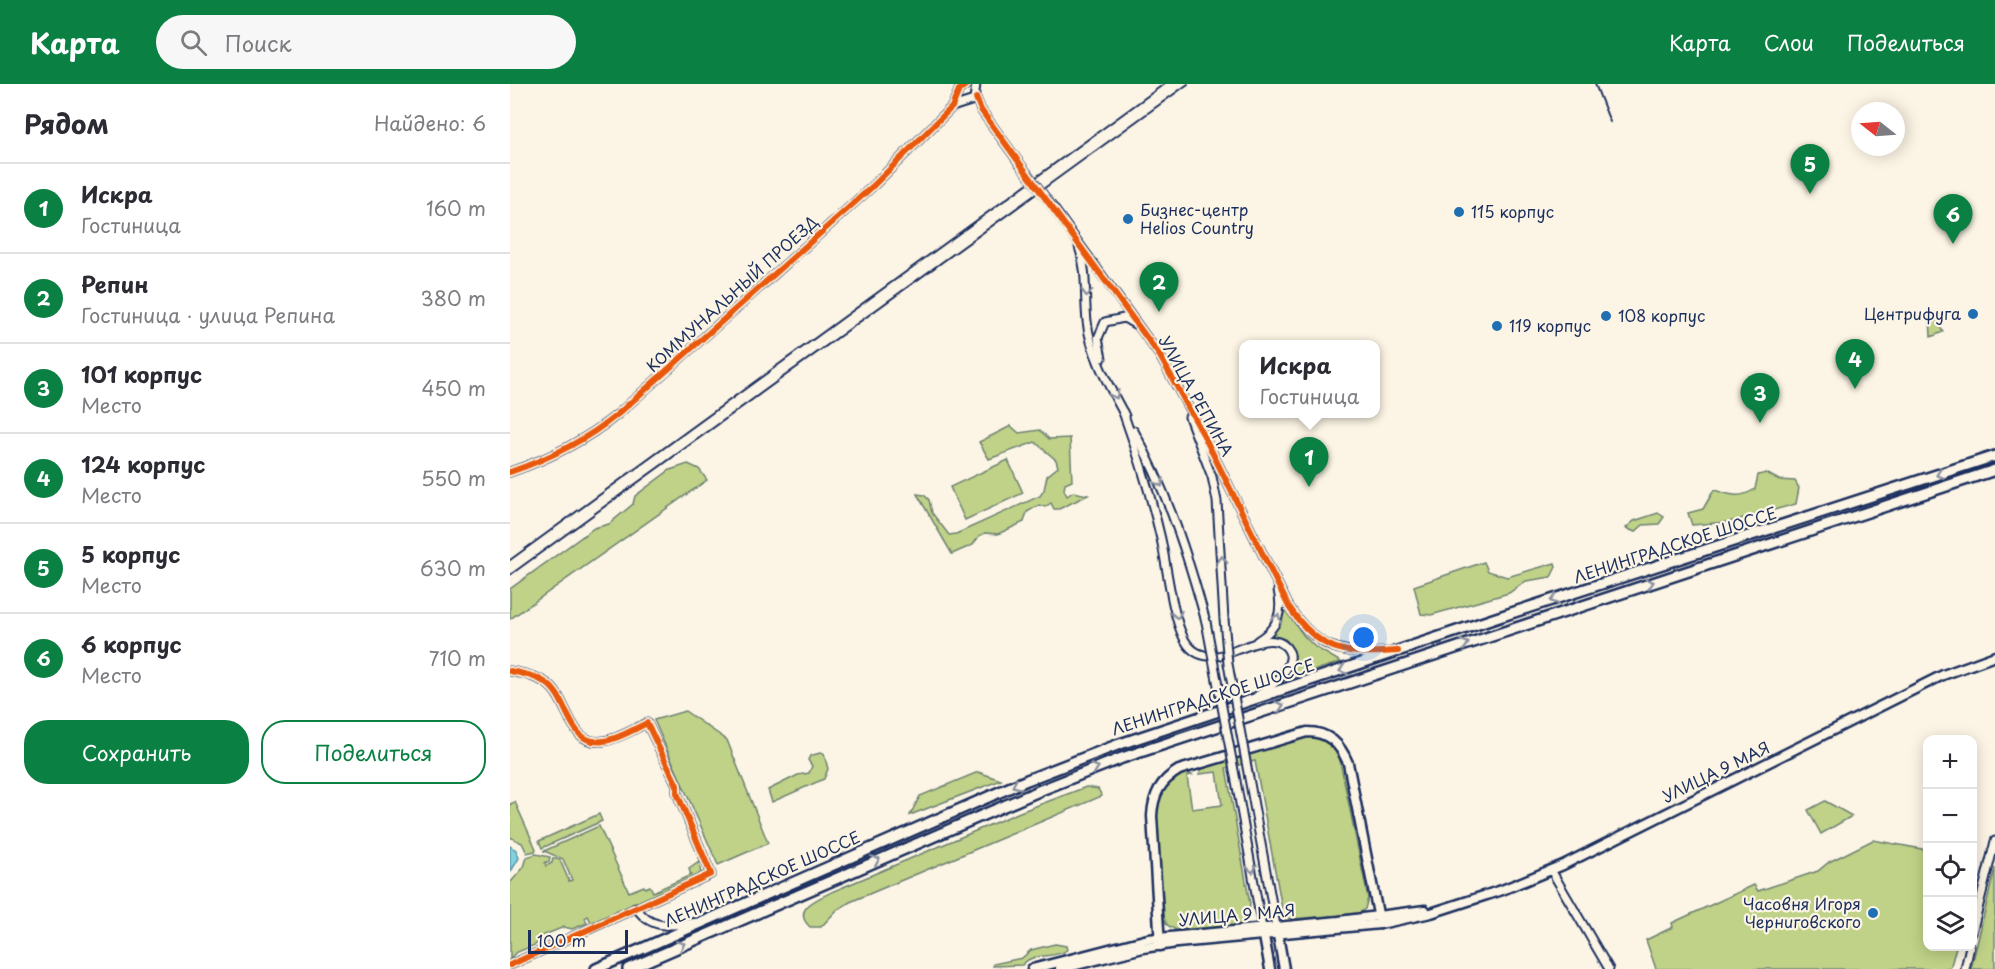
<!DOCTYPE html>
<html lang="ru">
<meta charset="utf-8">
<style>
:root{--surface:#fff;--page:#f7f7f7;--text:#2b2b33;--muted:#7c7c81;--line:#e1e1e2;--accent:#0b8043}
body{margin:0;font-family:"Playpen Sans",sans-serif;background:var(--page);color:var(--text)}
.controls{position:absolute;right:18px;bottom:18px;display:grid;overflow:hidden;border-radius:12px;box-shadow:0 3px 15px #0003}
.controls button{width:54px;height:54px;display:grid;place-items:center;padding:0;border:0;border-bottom:2px solid var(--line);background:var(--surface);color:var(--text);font:30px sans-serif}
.compass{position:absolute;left:1341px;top:18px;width:54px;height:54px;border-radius:50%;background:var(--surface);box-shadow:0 3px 15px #0003;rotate:287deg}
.scale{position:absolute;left:18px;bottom:15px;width:100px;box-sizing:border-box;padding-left:6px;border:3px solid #1b2f5e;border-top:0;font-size:16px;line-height:21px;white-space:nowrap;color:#1b2f5e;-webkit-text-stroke:4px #fcf5e5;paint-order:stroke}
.you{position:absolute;left:854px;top:554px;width:21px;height:21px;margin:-15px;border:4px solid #fff;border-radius:50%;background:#1a73e8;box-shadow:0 0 0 9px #1a73e833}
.badge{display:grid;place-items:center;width:39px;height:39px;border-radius:50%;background:var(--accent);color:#fff;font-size:20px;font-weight:700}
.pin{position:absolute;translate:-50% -50px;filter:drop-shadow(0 2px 3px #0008)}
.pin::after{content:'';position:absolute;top:32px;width:21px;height:18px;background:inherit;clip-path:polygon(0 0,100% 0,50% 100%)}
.popup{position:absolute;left:729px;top:256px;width:141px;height:78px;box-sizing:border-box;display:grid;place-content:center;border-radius:12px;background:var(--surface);filter:drop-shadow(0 2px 4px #0005);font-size:20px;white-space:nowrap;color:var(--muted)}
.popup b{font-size:22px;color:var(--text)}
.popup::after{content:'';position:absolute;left:50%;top:100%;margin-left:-12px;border:12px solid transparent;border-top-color:var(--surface)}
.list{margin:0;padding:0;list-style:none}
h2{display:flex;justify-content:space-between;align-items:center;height:78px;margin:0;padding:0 24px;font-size:26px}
h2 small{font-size:20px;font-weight:400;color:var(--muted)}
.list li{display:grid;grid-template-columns:39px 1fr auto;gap:18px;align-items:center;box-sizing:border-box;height:90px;padding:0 24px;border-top:2px solid var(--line)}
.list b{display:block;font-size:22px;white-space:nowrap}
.list p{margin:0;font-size:20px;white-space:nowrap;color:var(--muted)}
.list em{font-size:20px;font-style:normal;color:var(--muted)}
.actions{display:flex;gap:12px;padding:18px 24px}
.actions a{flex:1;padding:14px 0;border:2px solid var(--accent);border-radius:24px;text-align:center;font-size:21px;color:var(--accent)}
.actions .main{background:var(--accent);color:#fff}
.icon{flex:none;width:33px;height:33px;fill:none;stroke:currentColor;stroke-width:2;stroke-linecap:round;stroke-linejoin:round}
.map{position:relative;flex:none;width:1485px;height:885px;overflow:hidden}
header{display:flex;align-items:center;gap:36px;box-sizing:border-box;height:84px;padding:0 30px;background:var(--accent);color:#fff}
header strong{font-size:28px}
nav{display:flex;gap:33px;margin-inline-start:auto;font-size:21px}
.search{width:420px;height:54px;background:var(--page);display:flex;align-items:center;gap:15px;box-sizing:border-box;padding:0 21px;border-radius:33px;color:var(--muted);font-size:22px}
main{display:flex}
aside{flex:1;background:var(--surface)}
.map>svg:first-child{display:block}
</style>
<header>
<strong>Карта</strong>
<div class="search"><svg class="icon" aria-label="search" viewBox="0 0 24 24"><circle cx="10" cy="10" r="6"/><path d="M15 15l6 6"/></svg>Поиск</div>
<nav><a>Карта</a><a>Слои</a><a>Поделиться</a></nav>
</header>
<main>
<aside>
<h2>Рядом<small>Найдено: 6</small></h2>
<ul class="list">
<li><span class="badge">1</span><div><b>Искра</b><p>Гостиница</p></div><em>160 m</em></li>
<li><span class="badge">2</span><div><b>Репин</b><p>Гостиница · улица Репина</p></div><em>380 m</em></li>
<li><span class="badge">3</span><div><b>101 корпус</b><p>Место</p></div><em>450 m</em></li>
<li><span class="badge">4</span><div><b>124 корпус</b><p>Место</p></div><em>550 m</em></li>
<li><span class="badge">5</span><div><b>5 корпус</b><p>Место</p></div><em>630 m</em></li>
<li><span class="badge">6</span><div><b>6 корпус</b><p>Место</p></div><em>710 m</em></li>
</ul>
<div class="actions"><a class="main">Сохранить</a><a>Поделиться</a></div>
</aside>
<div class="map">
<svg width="1485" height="885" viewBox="0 0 1485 885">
<rect width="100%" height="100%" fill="#fcf5e5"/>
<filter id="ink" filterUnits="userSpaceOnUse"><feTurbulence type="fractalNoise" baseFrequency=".0167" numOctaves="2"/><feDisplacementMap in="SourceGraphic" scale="12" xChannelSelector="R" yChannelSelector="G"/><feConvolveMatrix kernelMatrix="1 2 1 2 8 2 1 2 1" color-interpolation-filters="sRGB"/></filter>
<g filter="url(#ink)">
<!-- green -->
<g fill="#bfd287" stroke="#6d8072" stroke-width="1.5">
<path d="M1423,231L1433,248L1421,253L1420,233Z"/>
<path d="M501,342L509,349L530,346L539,355L560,354L562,397L555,400L554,406L557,412L563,408L578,411L549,425H544L541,419L535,423L529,421L517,428L514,438L488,450L475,449L469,452L463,461L442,470L407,410L414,411L419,416L422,429L439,451L446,450L530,412L534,406L537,392L548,383L546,376L525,358L479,375L469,358Z"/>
<path d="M498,376L513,409L455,436L440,403Z"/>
<path d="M178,380L189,385L197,396L0,535V505L84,444L99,440L123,420L125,412L160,386Z"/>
<path d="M1256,389L1269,396L1285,397L1289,404L1286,420L1219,438L1182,441L1178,429L1193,425L1204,406C1220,411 1230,415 1245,405L1248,391Z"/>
<path d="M1148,429L1154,433L1149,440L1133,441L1125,448L1116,444L1124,437Z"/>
<path d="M974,478L978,487L997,493L1045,479L1046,483L1041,493L1016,497L999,509L921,531L911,530L904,502Z"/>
<path d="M775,525L794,552L805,563L831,578L778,595C783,580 787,568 775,555L759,551L770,540Z"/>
<path d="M175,627L217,656L258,759L208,781L144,636Z"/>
<path d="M790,653C809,652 819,656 829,672L858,814L855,825L848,830L780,835L773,830L745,677L716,684L740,820L738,835L729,842L666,846L657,841L653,831C651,803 641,731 651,709C656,698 665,693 676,688L682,691L677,692L682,725L712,721L707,688L689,690L692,684Z"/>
<path d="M310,669L314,670L318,685L314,695L262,718L258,706L288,691L299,689L302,682L298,676L300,672Z"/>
<path d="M468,688L491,696L400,731L410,712Z"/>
<path d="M576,703L588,705L592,712L340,818L327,826L311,843H300C280,824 310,814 324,807L510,728Z"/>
<path d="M1315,717L1342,732L1311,750L1298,726Z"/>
<path d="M5,718L26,765L25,767L17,769L12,759L0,753V720Z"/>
<path d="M89,730L92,737L32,764L29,757Z"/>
<path d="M89,742L119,808L134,802L135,804L140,802L143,808L181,791L179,785L189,778L191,790L189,793L82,840L78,832L75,834L77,839L62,845L54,843L29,853L27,860L5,869L0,876V799L14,783L17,773L26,770L40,773L39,778H35L36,782L42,779L43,774L50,776L59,797L62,796L53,775L34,767Z"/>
<path d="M1363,756L1417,766L1418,862L1446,863L1440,885H1146L1136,856L1163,843L1162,839L1244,801L1248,807L1308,787L1319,778Z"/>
<path d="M1485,784V885H1461Z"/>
<path d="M545,860L556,862L557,866C543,876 524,867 512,881L483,882V880L512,874L521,866Z"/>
</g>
<!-- water -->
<path fill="#82d2de" stroke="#5991ab" stroke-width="1.5" d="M0,762L6,766L9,774L0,789Z"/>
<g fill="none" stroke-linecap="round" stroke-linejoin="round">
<defs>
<g id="minor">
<path d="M466,14L471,26L508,77"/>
<path d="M442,23L464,16L466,0"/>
<path d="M544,125L650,272L693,350L779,523C806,563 828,571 876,568"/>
<path d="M569,163C578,189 574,211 577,237C580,269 600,304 615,332"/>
<path d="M592,274L588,254L595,238L614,234L626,241"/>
<path d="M613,328C628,370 641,412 651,455C657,482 663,542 678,561C685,570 696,573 707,572C726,570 759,545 776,563C779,567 781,570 780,575C777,592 760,603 747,612"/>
<path d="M679,333L702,393L707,417L714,535"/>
<path d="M624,347C657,407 678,472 696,538"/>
<path d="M0,388C41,374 75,357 108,330L363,102L442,23L449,6L457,0"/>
<path d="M747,557C768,544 773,529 768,506"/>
<path d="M0,587C12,589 26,592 36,599C60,614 57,663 94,657C109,655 124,645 137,639L167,701V709L201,790L0,881"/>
<path d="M739,694L766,842"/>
<path d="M726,697L752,844"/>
<path d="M1041,786L1099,885"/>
<path d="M126,823C141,848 164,841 188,838"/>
<path d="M1462,849L1485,757"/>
<path d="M1455,885L1460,862"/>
</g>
<g id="major">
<path d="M767,846L774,885"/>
<path d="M753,847L760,885"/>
<path d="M650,862L642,732C643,711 650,697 669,686L797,648C819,648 830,660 838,679L870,840"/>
<path d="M522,885L638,855L829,837L915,826"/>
<path d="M550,885L633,864L667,859L870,840L921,829L992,806L1053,781L1433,591L1485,572"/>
</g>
<g id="highway">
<path d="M86,885L517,696L607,661L986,534L1485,372"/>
<path d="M118,885L531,706L612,674L1485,386"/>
</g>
</defs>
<!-- minor casing -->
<use href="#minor" stroke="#1b2f5e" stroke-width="11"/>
<!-- major casing -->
<use href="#major" stroke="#1b2f5e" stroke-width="13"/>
<!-- highway casing -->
<use href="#highway" stroke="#1b2f5e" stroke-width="14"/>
<!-- minor -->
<use href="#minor" stroke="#fcf5e5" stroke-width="7"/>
<!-- major -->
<use href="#major" stroke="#fcf5e5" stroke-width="8"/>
<!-- highway -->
<use href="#highway" stroke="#fcf5e5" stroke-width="9"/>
<!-- rail -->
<g stroke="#1b2f5e" stroke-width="2">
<path d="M1085,0L1100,38"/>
<path d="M0,476L654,0"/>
<path d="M0,491L678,0"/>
</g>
<defs>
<g id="minor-bridge">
<path d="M508,77L544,125"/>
<path d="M714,535L718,580L739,694"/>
<path d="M696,538L726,697"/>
</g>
</defs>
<!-- minor-bridge casing -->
<use href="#minor-bridge" stroke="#1b2f5e" stroke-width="11" stroke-linecap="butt"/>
<!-- minor-bridge -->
<use href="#minor-bridge" stroke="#fcf5e5" stroke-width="7"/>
<defs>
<g id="cycleway">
<path d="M466,14L471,26L650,272L693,350L779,523C810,569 835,571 888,567"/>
<path d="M0,388C41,374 75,357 108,330L363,102L442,23L449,6L457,0"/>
<path d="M0,587C12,589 26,592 36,599C60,614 57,663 94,657C109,655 124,645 137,639L167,701V709L201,790L0,881"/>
</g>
</defs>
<!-- cycleway casing -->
<use href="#cycleway" stroke="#fcf5e5" stroke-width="10"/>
<!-- cycleway -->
<use href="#cycleway" stroke="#e8590c" stroke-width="6"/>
</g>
<!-- one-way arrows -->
<defs><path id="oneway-chevron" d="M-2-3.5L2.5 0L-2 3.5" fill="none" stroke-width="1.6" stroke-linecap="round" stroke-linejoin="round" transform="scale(1.5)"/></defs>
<g stroke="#8c92a2">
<use href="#oneway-chevron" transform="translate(577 209) rotate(91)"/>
<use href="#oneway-chevron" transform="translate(605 311) rotate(65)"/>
<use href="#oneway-chevron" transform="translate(1430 390) rotate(162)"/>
<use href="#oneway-chevron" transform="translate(650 399) rotate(65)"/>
<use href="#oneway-chevron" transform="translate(712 476) rotate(-91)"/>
<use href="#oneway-chevron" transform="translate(1140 499) rotate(-18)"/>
<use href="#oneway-chevron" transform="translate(1044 516) rotate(163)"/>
<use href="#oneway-chevron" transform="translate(667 531) rotate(79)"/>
<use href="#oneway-chevron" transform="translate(767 534) rotate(-70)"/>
<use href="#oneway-chevron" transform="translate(955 560) rotate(-18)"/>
<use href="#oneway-chevron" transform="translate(833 586) rotate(161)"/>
<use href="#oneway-chevron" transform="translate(770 622) rotate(-18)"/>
<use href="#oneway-chevron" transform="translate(585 684) rotate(-20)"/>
<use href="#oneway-chevron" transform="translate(506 701) rotate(156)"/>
<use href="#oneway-chevron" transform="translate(366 776) rotate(-23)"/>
<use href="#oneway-chevron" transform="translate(742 785) rotate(80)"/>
<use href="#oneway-chevron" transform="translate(171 861) rotate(-24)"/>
</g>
</g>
<!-- markers -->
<g fill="#1f6fb2" stroke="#fcf5e5" stroke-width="2">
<circle cx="949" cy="128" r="6"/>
<circle cx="618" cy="135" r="6"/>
<circle cx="1463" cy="230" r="6"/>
<circle cx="1096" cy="232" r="6"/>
<circle cx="987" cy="242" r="6"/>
<circle cx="1363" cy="829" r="6"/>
</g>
<g text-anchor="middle" stroke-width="4.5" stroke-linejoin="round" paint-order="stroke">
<!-- poi labels -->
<g font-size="16" fill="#1b2f5e" stroke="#fcf5e5" text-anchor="start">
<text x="630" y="132">Бизнес-центр<tspan x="630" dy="18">Helios Country</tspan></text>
<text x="961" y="134">115 корпус</text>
<text x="1451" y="236" text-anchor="end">Центрифуга</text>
<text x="1108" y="238">108 корпус</text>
<text x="999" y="248">119 корпус</text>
<text x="1351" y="826" text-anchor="end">Часовня Игоря<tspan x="1351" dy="18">Черниговского</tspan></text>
</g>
<!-- street labels -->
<g font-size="16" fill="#1b2f5e" stroke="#fcf5e5">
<text transform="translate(222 210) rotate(-42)" y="6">КОММУНАЛЬНЫЙ ПРОЕЗД</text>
<text transform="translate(686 312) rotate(61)" y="6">УЛИЦА РЕПИНА</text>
<text transform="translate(1165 461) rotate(-18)" y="6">ЛЕНИНГРАДСКОЕ ШОССЕ</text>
<text transform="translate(703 613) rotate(-18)" y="6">ЛЕНИНГРАДСКОЕ ШОССЕ</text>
<text transform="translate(1206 688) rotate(-26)" y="6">УЛИЦА 9 МАЯ</text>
<text transform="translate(252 795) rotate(-24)" y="6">ЛЕНИНГРАДСКОЕ ШОССЕ</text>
<text transform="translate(727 831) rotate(-5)" y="6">УЛИЦА 9 МАЯ</text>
</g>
</g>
</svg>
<div class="controls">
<button>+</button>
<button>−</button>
<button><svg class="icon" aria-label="locate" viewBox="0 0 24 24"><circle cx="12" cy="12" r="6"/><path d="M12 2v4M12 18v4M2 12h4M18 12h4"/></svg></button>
<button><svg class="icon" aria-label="layers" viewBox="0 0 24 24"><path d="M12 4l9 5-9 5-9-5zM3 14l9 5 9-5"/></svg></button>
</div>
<svg class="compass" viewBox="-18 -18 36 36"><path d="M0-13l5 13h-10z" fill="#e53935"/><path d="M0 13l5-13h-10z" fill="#7c7c81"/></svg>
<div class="scale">100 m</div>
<div class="you"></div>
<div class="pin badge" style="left:799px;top:403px">1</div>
<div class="popup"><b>Искра</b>Гостиница</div>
<div class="pin badge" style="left:649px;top:228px">2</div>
<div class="pin badge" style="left:1250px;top:339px">3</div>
<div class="pin badge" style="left:1345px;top:305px">4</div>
<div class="pin badge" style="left:1300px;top:110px">5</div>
<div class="pin badge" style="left:1443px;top:160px">6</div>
</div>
</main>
